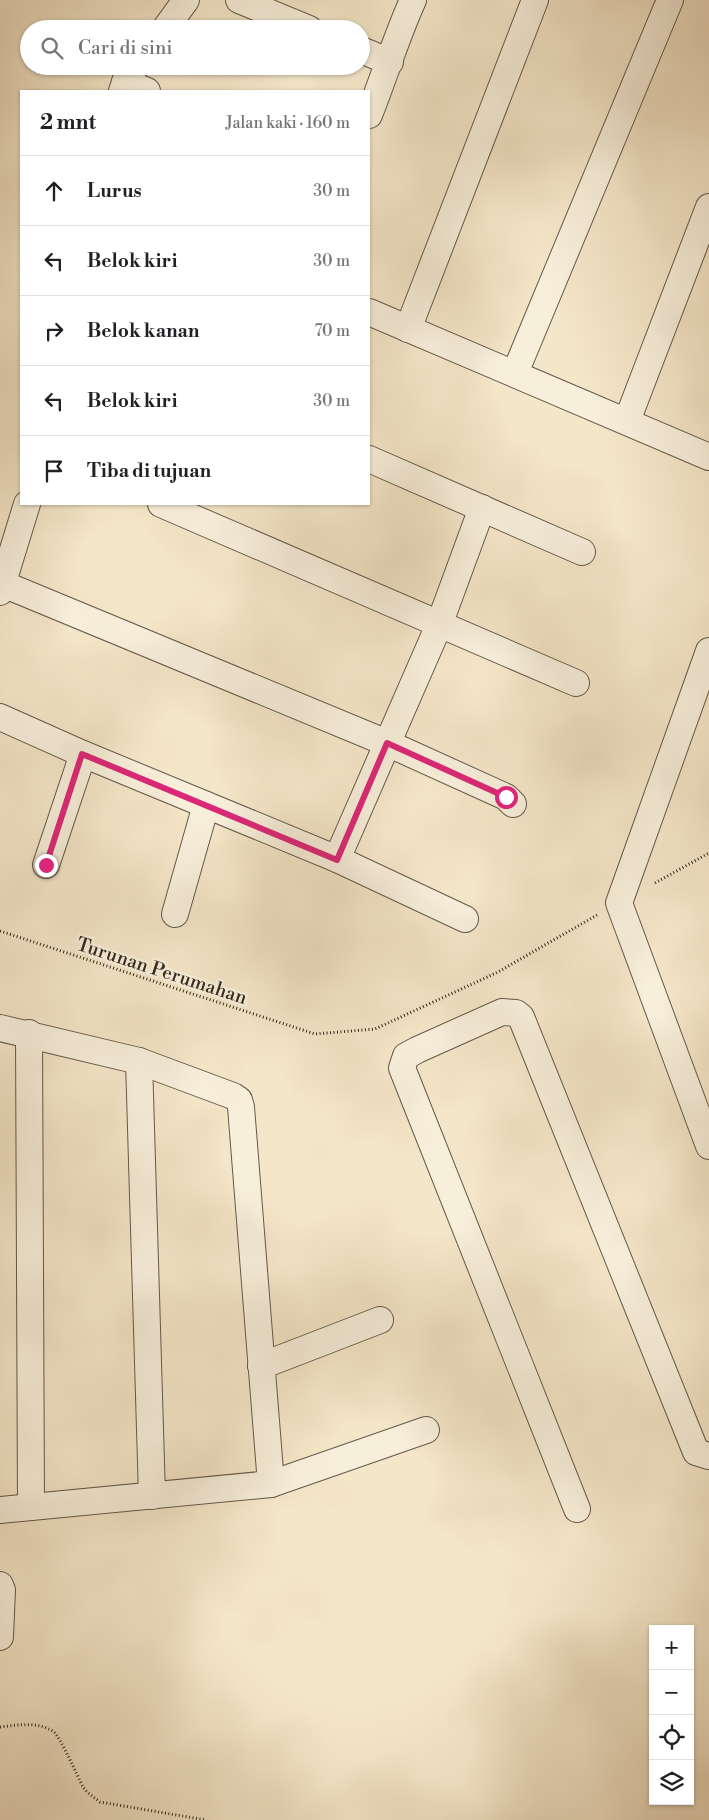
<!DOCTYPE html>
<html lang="id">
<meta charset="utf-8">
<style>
:root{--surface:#fff;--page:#f6f6f6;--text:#202124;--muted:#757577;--line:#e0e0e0}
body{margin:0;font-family:"Libre Bodoni",serif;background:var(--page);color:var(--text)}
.controls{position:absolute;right:15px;bottom:15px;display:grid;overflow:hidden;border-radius:0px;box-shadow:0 1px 4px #0004}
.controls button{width:45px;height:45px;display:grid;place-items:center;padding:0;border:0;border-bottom:1px solid var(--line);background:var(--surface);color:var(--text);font:25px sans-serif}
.stop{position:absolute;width:15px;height:15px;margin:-11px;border:4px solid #db2777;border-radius:50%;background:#fff}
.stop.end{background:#db2777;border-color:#fff;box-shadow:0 1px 5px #0008}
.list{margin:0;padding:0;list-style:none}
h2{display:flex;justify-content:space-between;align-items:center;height:65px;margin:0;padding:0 20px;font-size:21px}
h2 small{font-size:16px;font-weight:400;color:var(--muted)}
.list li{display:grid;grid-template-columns:32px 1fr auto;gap:15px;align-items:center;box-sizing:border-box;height:70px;padding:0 20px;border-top:1px solid var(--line)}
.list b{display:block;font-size:19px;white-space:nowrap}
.list em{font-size:16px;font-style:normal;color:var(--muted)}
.icon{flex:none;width:28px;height:28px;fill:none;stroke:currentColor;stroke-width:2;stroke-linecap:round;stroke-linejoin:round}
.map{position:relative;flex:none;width:709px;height:1820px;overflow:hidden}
.search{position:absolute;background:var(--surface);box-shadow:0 1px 4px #0004;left:20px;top:20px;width:350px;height:55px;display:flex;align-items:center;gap:12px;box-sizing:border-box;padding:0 18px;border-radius:28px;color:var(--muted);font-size:19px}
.panel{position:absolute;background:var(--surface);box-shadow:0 1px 4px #0004;left:20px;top:90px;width:350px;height:415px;border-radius:0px}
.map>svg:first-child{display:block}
</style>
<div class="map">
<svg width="709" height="1820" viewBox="0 0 709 1820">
<rect width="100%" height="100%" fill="#f4e6c8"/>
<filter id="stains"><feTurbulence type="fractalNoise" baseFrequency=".004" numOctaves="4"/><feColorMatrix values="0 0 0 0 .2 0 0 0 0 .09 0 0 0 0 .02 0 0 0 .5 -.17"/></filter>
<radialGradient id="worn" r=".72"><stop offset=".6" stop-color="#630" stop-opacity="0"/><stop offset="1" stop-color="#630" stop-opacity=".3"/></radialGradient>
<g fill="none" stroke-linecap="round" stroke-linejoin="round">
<defs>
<g id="street">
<path d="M239,0L309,29"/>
<path d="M165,29L186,0"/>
<path d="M361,50L390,62"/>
<path d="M125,82L147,91"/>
<path d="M122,91L125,82L136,66"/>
<path d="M369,115C384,77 396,38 413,0"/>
<path d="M369,312L709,457"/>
<path d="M408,329L535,0"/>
<path d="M515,373L670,0"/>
<path d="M627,421L709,207"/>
<path d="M369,459L582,552"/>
<path d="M161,504L576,683"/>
<path d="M3,584L387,743L506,797L513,804"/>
<path d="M0,592L27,504"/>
<path d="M709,651L619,903L709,1146"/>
<path d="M0,717L83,754L337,859L465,919"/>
<path d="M337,859L439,625L482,508"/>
<path d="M46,865L83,754"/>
<path d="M175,914L206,805"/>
<path d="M0,1028L139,1061L233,1096L239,1100L241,1107L271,1484L0,1510"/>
<path d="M29,1033L31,1507"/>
<path d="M139,1061L152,1496"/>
<path d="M261,1366L380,1320"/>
<path d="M271,1484L426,1430"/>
<path d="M577,1509L402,1068L406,1056L417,1050L502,1012L516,1013L521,1017L696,1452L709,1456"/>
<path d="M0,1585L2,1590L0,1637"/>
</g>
</defs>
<!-- street casing -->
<use href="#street" stroke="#64594a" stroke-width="28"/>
<!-- path -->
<g stroke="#342a20" stroke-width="3" stroke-dasharray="1 2.5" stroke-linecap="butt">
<path d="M655,883L709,853"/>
<path d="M0,931L315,1034L375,1029L498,972L597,915"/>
<path d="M0,1727C18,1725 38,1721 54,1732C60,1737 78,1777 83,1787L87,1792L100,1802L206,1820"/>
</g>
<!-- street -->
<use href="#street" stroke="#f8efdb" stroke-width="26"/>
</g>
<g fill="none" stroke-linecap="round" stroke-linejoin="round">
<!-- route -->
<path stroke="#db2777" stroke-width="6" d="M46,865L82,754L337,860L387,743L506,797"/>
</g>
<g text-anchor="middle" stroke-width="5" stroke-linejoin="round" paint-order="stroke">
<!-- street labels -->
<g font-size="19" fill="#342a20" stroke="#f8efdb">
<text transform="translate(162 970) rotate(18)" y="7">Turunan Perumahan</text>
</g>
</g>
<rect width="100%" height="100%" filter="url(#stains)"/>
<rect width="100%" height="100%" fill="url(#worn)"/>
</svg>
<div class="controls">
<button>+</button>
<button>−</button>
<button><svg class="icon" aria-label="locate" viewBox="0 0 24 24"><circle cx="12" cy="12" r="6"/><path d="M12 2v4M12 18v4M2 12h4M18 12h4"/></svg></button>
<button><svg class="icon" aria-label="layers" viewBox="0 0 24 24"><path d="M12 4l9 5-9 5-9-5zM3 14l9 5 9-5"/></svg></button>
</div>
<div class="stop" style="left:506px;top:797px"></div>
<div class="stop end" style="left:46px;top:865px"></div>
<div class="search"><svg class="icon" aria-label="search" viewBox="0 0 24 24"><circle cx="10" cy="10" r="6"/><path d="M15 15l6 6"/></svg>Cari di sini</div>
<section class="panel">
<h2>2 mnt<small>Jalan kaki · 160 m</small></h2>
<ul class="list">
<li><svg class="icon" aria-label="ahead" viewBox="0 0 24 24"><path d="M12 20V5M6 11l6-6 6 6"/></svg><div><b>Lurus</b></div><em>30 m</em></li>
<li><svg class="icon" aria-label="left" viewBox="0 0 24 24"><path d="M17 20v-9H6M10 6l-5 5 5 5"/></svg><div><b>Belok kiri</b></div><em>30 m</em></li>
<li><svg class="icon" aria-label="right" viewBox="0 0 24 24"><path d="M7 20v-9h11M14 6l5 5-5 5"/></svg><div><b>Belok kanan</b></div><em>70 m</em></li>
<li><svg class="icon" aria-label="left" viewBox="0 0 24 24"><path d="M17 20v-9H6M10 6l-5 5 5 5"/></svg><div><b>Belok kiri</b></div><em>30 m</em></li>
<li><svg class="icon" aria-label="arrive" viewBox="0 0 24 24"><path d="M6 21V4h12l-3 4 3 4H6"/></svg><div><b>Tiba di tujuan</b></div></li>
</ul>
</section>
</div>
